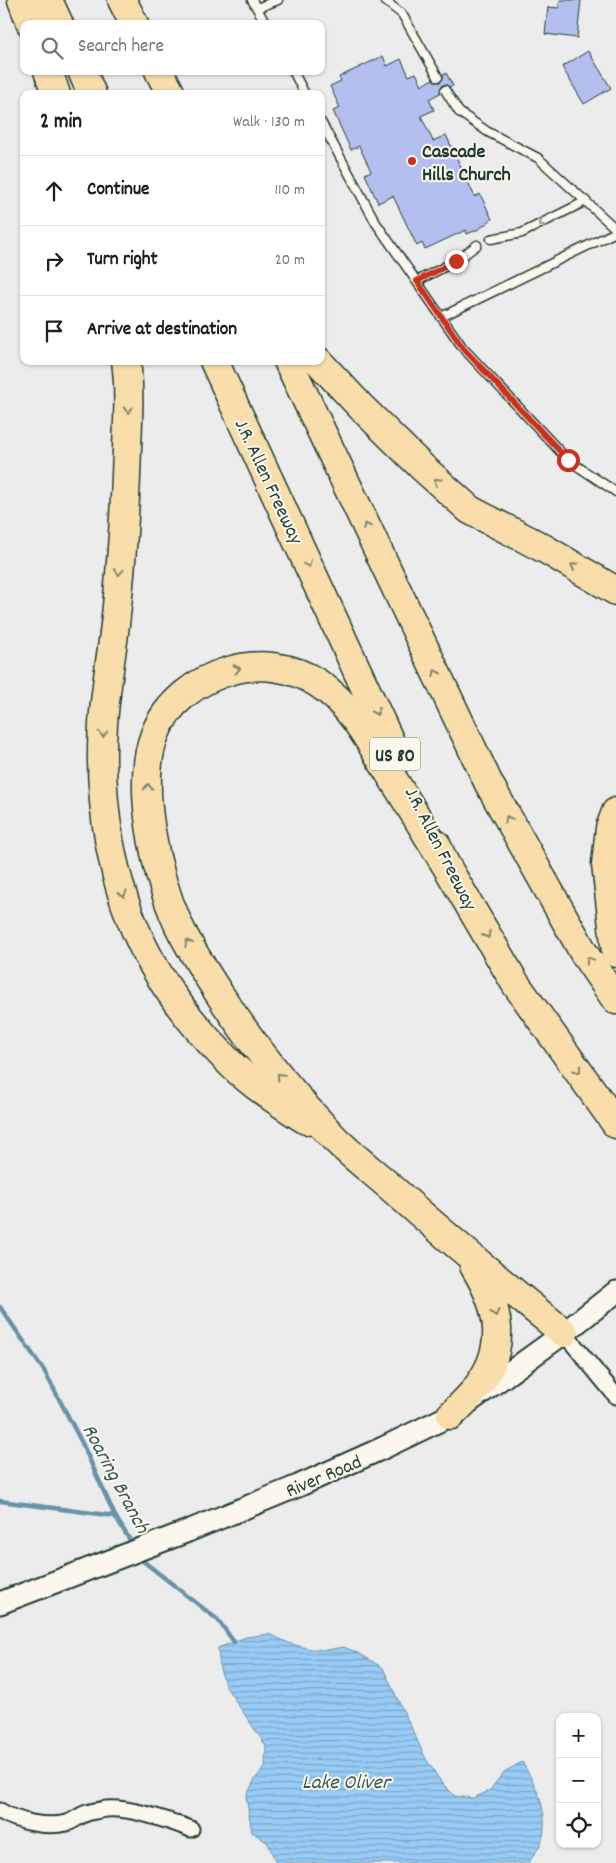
<!DOCTYPE html>
<meta charset="utf-8">
<style>
:root{--surface:#fff;--page:#f2f2f2;--text:#202124;--muted:#757577;--line:#e0e0e0}
body{margin:0;font-family:Dekko,sans-serif;background:var(--page);color:var(--text)}
.controls{position:absolute;right:15px;bottom:15px;display:grid;overflow:hidden;border-radius:10px;box-shadow:0 1px 4px #0004}
.controls button{width:45px;height:45px;display:grid;place-items:center;padding:0;border:0;border-bottom:1px solid var(--line);background:var(--surface);color:var(--text);font:25px sans-serif}
.stop{position:absolute;width:15px;height:15px;margin:-11px;border:4px solid #c8321e;border-radius:50%;background:#fff}
.stop.end{background:#c8321e;border-color:#fff;box-shadow:0 1px 5px #0008}
.list{margin:0;padding:0;list-style:none}
h2{display:flex;justify-content:space-between;align-items:center;height:65px;margin:0;padding:0 20px;font-size:21px}
h2 small{font-size:16px;font-weight:400;color:var(--muted)}
.list li{display:grid;grid-template-columns:32px 1fr auto;gap:15px;align-items:center;box-sizing:border-box;height:70px;padding:0 20px;border-top:1px solid var(--line)}
.list b{display:block;font-size:19px;white-space:nowrap}
.list em{font-size:16px;font-style:normal;color:var(--muted)}
.icon{flex:none;width:28px;height:28px;fill:none;stroke:currentColor;stroke-width:2;stroke-linecap:round;stroke-linejoin:round}
.map{position:relative;flex:none;width:616px;height:1863px;overflow:hidden}
.search{position:absolute;background:var(--surface);box-shadow:0 1px 4px #0004;left:20px;top:20px;width:305px;height:55px;display:flex;align-items:center;gap:12px;box-sizing:border-box;padding:0 18px;border-radius:10px;color:var(--muted);font-size:19px}
.panel{position:absolute;background:var(--surface);box-shadow:0 1px 4px #0004;left:20px;top:90px;width:305px;height:275px;border-radius:10px}
.map>svg:first-child{display:block}
</style>
<div class="map">
<svg width="616" height="1863" viewBox="0 0 616 1863">
<defs>
<pattern id="water-rules" width="6" height="5" patternUnits="userSpaceOnUse" patternTransform="scale(1.25)"><rect width="6" height="5" fill="#98ccf6"/><path d="M0 2.5h6" fill="none" stroke="#7ba7c8"/></pattern>
</defs>
<rect width="100%" height="100%" fill="#edeced"/>
<filter id="ink" filterUnits="userSpaceOnUse"><feTurbulence type="fractalNoise" baseFrequency=".02" numOctaves="2"/><feDisplacementMap in="SourceGraphic" scale="10" xChannelSelector="R" yChannelSelector="G"/><feConvolveMatrix kernelMatrix="1 2 1 2 8 2 1 2 1" color-interpolation-filters="sRGB"/></filter>
<g filter="url(#ink)">
<!-- water -->
<path fill="url(#water-rules)" stroke="#6893a8" d="M269,1634L291,1644L311,1649L327,1650L344,1647L360,1654L383,1668L426,1759L441,1782L455,1796L473,1798L489,1791L504,1772L522,1762C536,1785 551,1815 541,1843C538,1850 532,1857 528,1863H276L268,1843L252,1832L246,1797L255,1779L265,1767L266,1746L226,1687L220,1669L218,1648L246,1637Z"/>
<g fill="none" stroke-linecap="round" stroke-linejoin="round">
<!-- stream -->
<g stroke="#6893a8" stroke-width="4.5">
<path d="M0,1307L45,1372L82,1443L115,1516L133,1545"/>
<path d="M0,1501L115,1516"/>
<path d="M140,1555L143,1561L218,1620L234,1642"/>
</g>
</g>
<!-- building -->
<g fill="#b4bff0" stroke="#1f3d34">
<path d="M560,0H581L577,38L545,34L548,7L559,8Z"/>
<path d="M588,51L611,88L584,104L562,67Z"/>
<path d="M383,56L387,66L401,59L409,76L416,73L422,85L433,79L436,82H440L443,79V74L446,73L453,86L450,87L445,84L442,86L440,93L429,99L434,110L421,116L433,141L446,135L475,197L480,194L492,219L479,229L467,234L466,230L425,249L422,243L417,246L393,196L378,203L365,174L371,171L359,146L351,150L333,111L340,108L330,86L341,81L339,77Z"/>
</g>
<g fill="none" stroke-linecap="round" stroke-linejoin="round">
<defs>
<g id="service">
<path d="M252,0L266,24"/>
<path d="M384,0L402,14L438,77"/>
<path d="M257,8L278,0"/>
<path d="M293,71L305,94"/>
<path d="M445,90L459,112L488,132L538,158L616,229"/>
<path d="M321,122L376,223L463,348L568,460L616,492"/>
<path d="M491,239L522,233L586,201"/>
<path d="M417,281L456,261L477,245"/>
<path d="M441,317L616,232"/>
</g>
<g id="minor">
<path d="M564,1333L616,1396"/>
<path d="M0,1811C18,1822 46,1828 67,1823C74,1821 80,1815 87,1813C93,1811 100,1810 106,1809C129,1807 170,1821 191,1829"/>
</g>
<path id="secondary" d="M0,1603L188,1531L298,1486L383,1448L451,1415L564,1333L616,1292"/>
<g id="motorway">
<path d="M22,0L31,24"/>
<path d="M48,0L59,24"/>
<path d="M122,0L134,24"/>
<path d="M48,71L56,94"/>
<path d="M82,71L92,94"/>
<path d="M159,71L171,94"/>
<path d="M126,361C130,391 128,419 127,449C125,513 121,578 113,641C109,669 105,696 103,724C98,802 111,887 148,956C168,993 196,1029 226,1059C249,1083 278,1102 306,1120"/>
<path d="M214,361L398,759"/>
<path d="M288,361L489,784L585,955L616,1000"/>
<path d="M318,361L360,406L422,467L470,510L545,549L616,591"/>
<path d="M616,812L610,828L606,864L616,953"/>
<path d="M436,844L444,862L515,983L616,1124"/>
<path d="M444,862C425,831 407,801 388,771C368,739 351,705 319,684C293,666 259,662 229,671C197,680 167,703 155,734C135,785 156,875 178,924C190,949 205,972 220,995C253,1046 292,1094 334,1138C353,1157 376,1174 396,1192C451,1241 507,1287 564,1333"/>
<path d="M451,1415C459,1407 468,1399 475,1390C509,1348 500,1308 474,1266"/>
</g>
</defs>
<!-- service casing -->
<use href="#service" stroke="#1f3d34" stroke-width="11"/>
<!-- minor casing -->
<use href="#minor" stroke="#1f3d34" stroke-width="19"/>
<!-- secondary casing -->
<use href="#secondary" stroke="#1f3d34" stroke-width="25"/>
<!-- motorway casing -->
<use href="#motorway" stroke="#1f3d34" stroke-width="31"/>
<!-- service -->
<use href="#service" stroke="#fbf7ec" stroke-width="8"/>
<!-- minor -->
<use href="#minor" stroke="#fbf7ec" stroke-width="15"/>
<!-- secondary -->
<use href="#secondary" stroke="#fbf7ec" stroke-width="21"/>
<!-- motorway -->
<use href="#motorway" stroke="#f9deab" stroke-width="28"/>
</g>
<!-- one-way arrows -->
<defs><path id="oneway-chevron" d="M-2-3.5L2.5 0L-2 3.5" fill="none" stroke-width="1.6" stroke-linecap="round" stroke-linejoin="round" transform="scale(1.25)"/></defs>
<use stroke="#8d9a90" href="#oneway-chevron" transform="translate(542 223) rotate(153)"/>
<g stroke="#81856a">
<use href="#oneway-chevron" transform="translate(128 410) rotate(92)"/>
<use href="#oneway-chevron" transform="translate(437 481) rotate(-138)"/>
<use href="#oneway-chevron" transform="translate(366 526) rotate(-115)"/>
<use href="#oneway-chevron" transform="translate(308 564) rotate(65)"/>
<use href="#oneway-chevron" transform="translate(574 566) rotate(-150)"/>
<use href="#oneway-chevron" transform="translate(119 572) rotate(95)"/>
<use href="#oneway-chevron" transform="translate(237 669) rotate(-12)"/>
<use href="#oneway-chevron" transform="translate(436 673) rotate(-115)"/>
<use href="#oneway-chevron" transform="translate(376 712) rotate(66)"/>
<use href="#oneway-chevron" transform="translate(103 734) rotate(90)"/>
<use href="#oneway-chevron" transform="translate(148 787) rotate(-89)"/>
<use href="#oneway-chevron" transform="translate(508 819) rotate(-119)"/>
<use href="#oneway-chevron" transform="translate(123 894) rotate(74)"/>
<use href="#oneway-chevron" transform="translate(487 935) rotate(60)"/>
<use href="#oneway-chevron" transform="translate(188 943) rotate(-119)"/>
<use href="#oneway-chevron" transform="translate(589 960) rotate(-124)"/>
<use href="#oneway-chevron" transform="translate(578 1070) rotate(54)"/>
<use href="#oneway-chevron" transform="translate(280 1076) rotate(-132)"/>
<use href="#oneway-chevron" transform="translate(495 1313) rotate(76)"/>
</g>
</g>
<g fill="none" stroke-linecap="round" stroke-linejoin="round" filter="url(#ink)">
<!-- route -->
<path stroke="#c8321e" stroke-width="6" d="M456,261L417,281L463,348L568,460"/>
</g>
<!-- markers -->
<circle fill="#c8321e" stroke="#fbf7ec" stroke-width="2" cx="412" cy="161" r="5"/>
<g text-anchor="middle" stroke-width="4" stroke-linejoin="round" paint-order="stroke">
<!-- shield labels -->
<rect fill="#fbf7ec" stroke="#61756b" stroke-width="1" x="370" y="737.5" width="50" height="33" rx="4"/>
<g font-size="19" font-weight="bold" fill="#1f3d34">
<text x="395" y="761">US 80</text>
</g>
<!-- poi labels -->
<g font-size="20" font-weight="bold" fill="#1f3d34" stroke="#fbf7ec" text-anchor="start">
<text x="422" y="157">Cascade<tspan x="422" dy="23">Hills Church</tspan></text>
</g>
<!-- street labels -->
<g font-size="20" fill="#1f3d34" stroke="#fbf7ec">
<text transform="translate(270 481) rotate(65)" y="7">J.R. Allen Freeway</text>
<text transform="translate(442 848) rotate(63)" y="7">J.R. Allen Freeway</text>
<text transform="translate(323 1475) rotate(-23)" y="7">River Road</text>
</g>
<!-- water labels -->
<g font-size="21" font-style="italic" fill="#375a5b" stroke="#fbf7ec">
<text transform="translate(117 1478) rotate(62)" y="7">Roaring Branch</text>
<text x="346" y="1788">Lake Oliver</text>
</g>
</g>
</svg>
<div class="controls">
<button>+</button>
<button>−</button>
<button><svg class="icon" aria-label="locate" viewBox="0 0 24 24"><circle cx="12" cy="12" r="6"/><path d="M12 2v4M12 18v4M2 12h4M18 12h4"/></svg></button>
</div>
<div class="stop" style="left:568px;top:460px"></div>
<div class="stop end" style="left:456px;top:261px"></div>
<div class="search"><svg class="icon" aria-label="search" viewBox="0 0 24 24"><circle cx="10" cy="10" r="6"/><path d="M15 15l6 6"/></svg>Search here</div>
<section class="panel">
<h2>2 min<small>Walk · 130 m</small></h2>
<ul class="list">
<li><svg class="icon" aria-label="ahead" viewBox="0 0 24 24"><path d="M12 20V5M6 11l6-6 6 6"/></svg><div><b>Continue</b></div><em>110 m</em></li>
<li><svg class="icon" aria-label="right" viewBox="0 0 24 24"><path d="M7 20v-9h11M14 6l5 5-5 5"/></svg><div><b>Turn right</b></div><em>20 m</em></li>
<li><svg class="icon" aria-label="arrive" viewBox="0 0 24 24"><path d="M6 21V4h12l-3 4 3 4H6"/></svg><div><b>Arrive at destination</b></div></li>
</ul>
</section>
</div>
